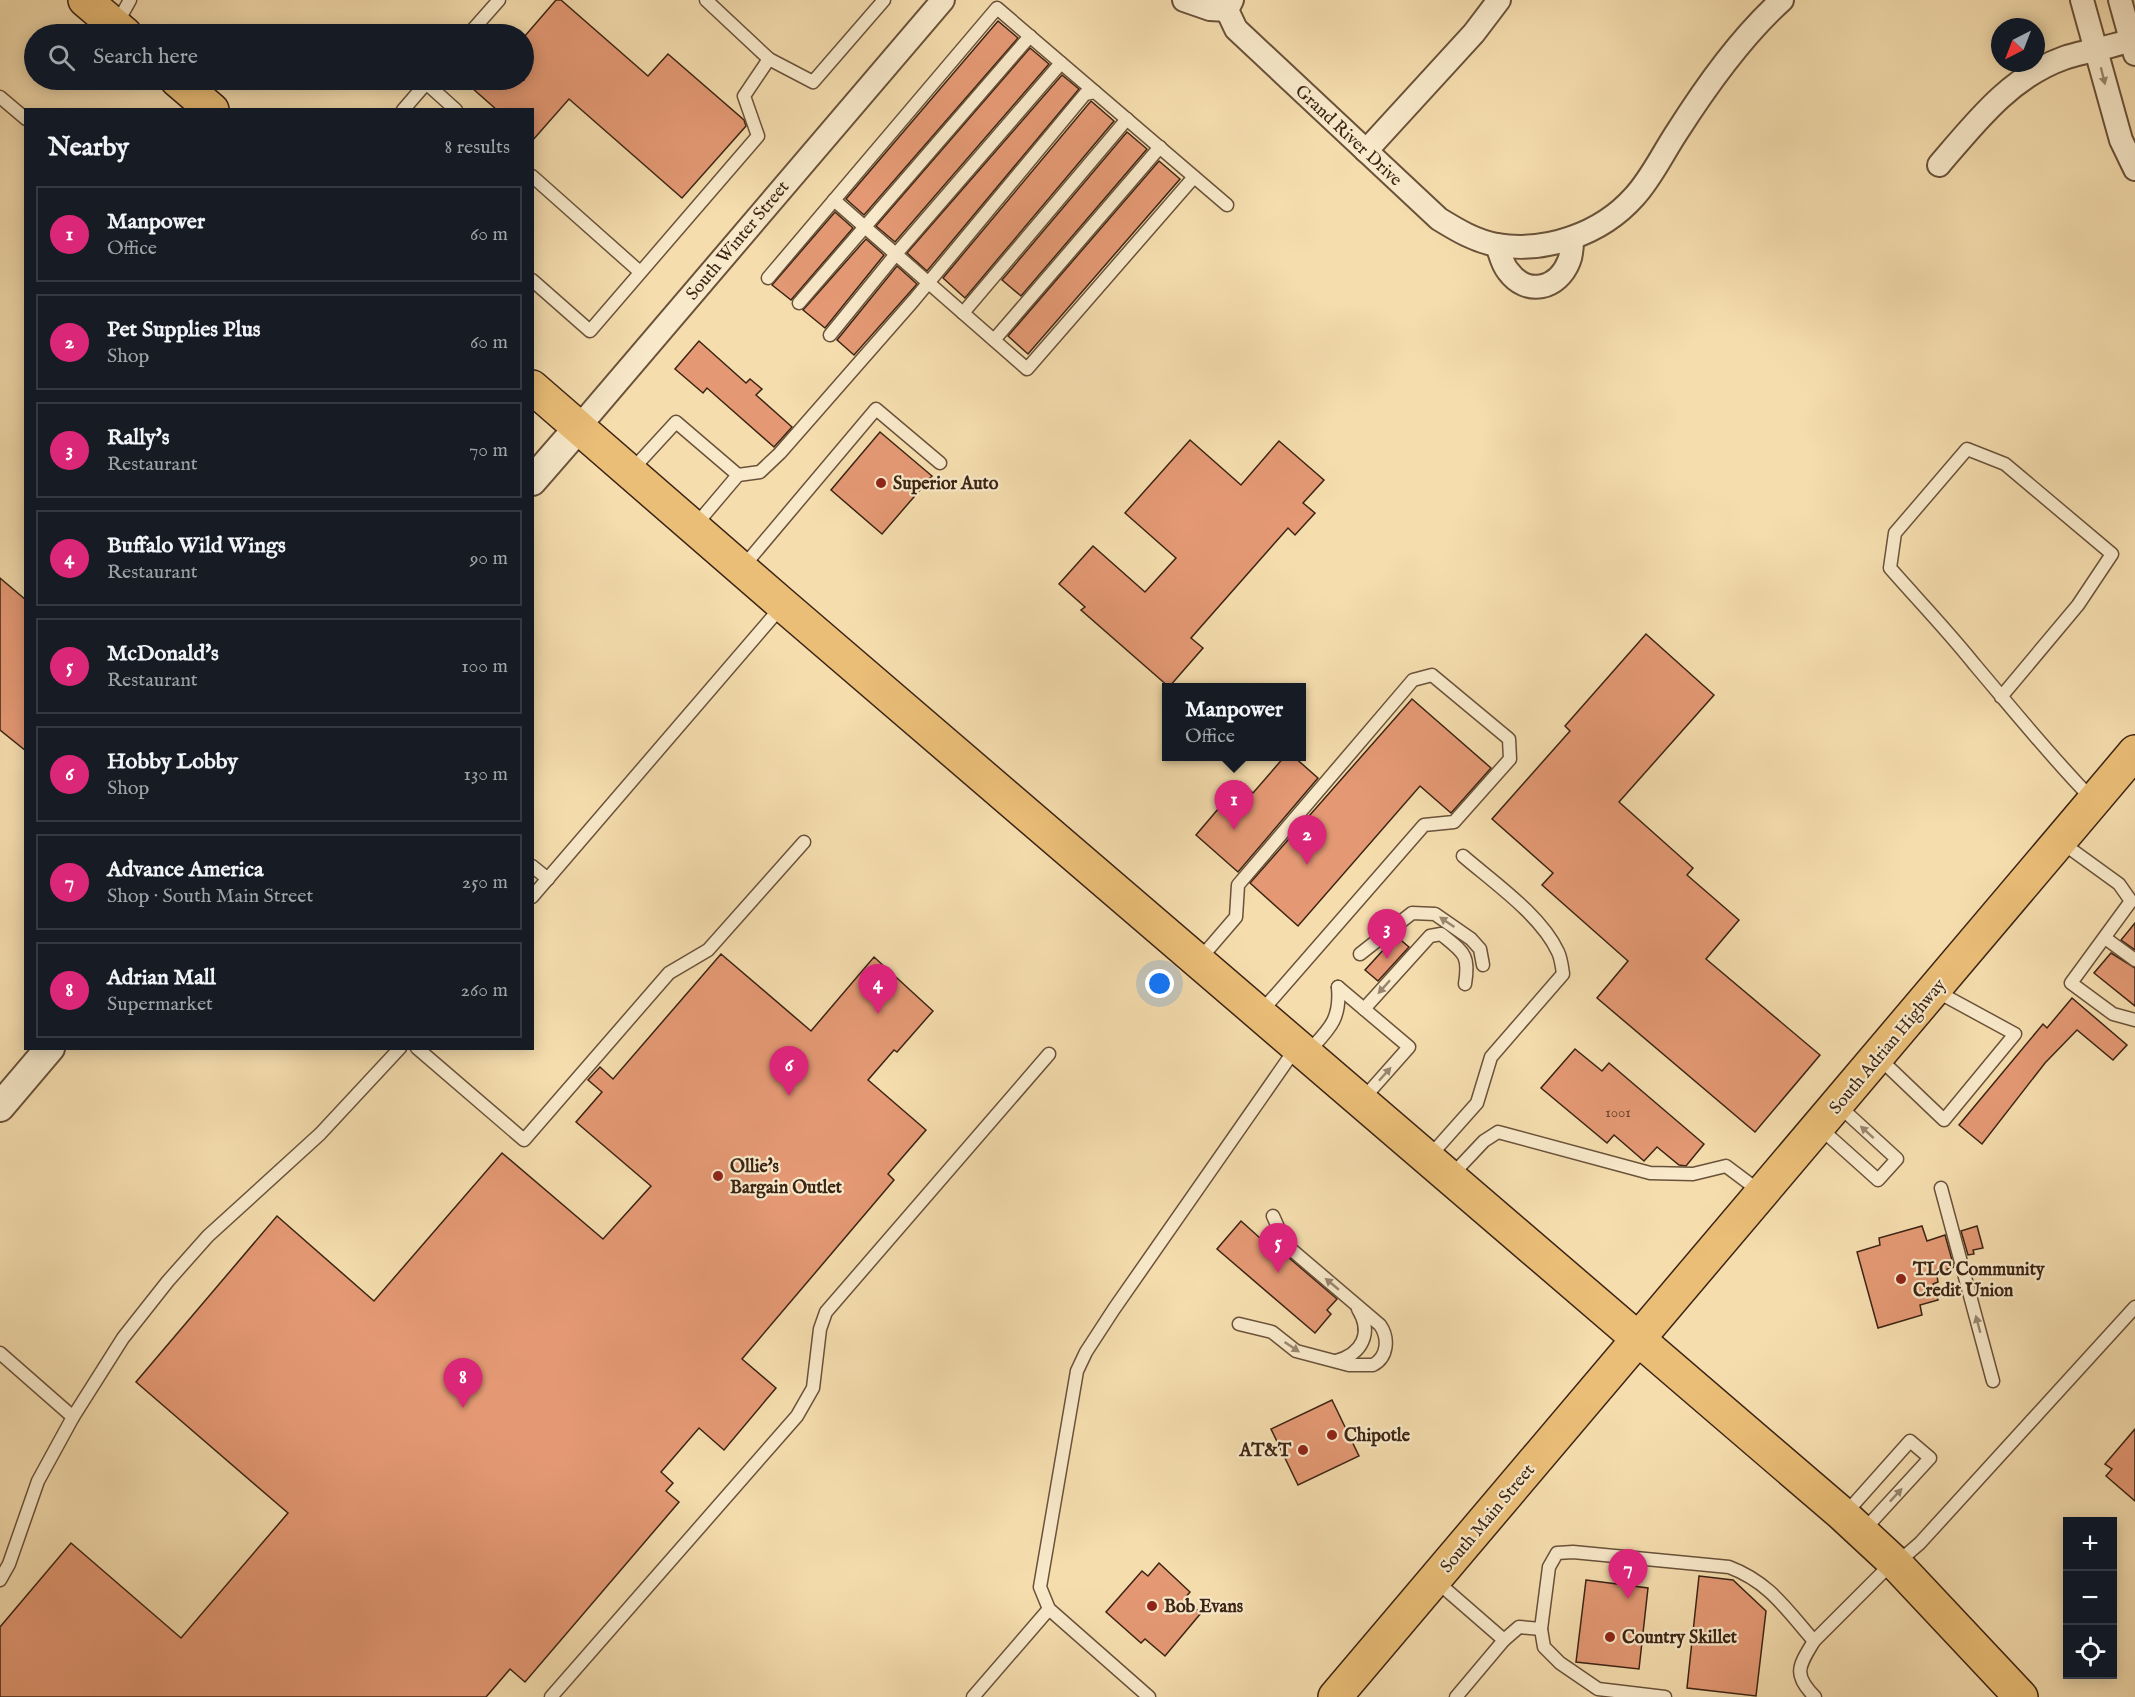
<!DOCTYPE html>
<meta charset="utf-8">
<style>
:root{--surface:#171b24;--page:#242831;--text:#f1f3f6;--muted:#9ea1a6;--line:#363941;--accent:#db2777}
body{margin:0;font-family:"IM FELL English",serif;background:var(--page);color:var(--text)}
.controls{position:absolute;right:18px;bottom:18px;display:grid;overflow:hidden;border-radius:0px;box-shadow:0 3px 15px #0003}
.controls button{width:54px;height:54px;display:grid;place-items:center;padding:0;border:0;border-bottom:2px solid var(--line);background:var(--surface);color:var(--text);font:30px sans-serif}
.compass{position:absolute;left:1991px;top:18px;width:54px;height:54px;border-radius:50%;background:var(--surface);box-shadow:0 3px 15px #0003;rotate:222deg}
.you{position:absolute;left:1160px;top:984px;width:21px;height:21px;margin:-15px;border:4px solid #fff;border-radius:50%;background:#1a73e8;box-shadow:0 0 0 9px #1a73e833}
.badge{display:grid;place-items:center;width:39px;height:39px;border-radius:50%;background:var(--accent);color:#fff;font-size:20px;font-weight:700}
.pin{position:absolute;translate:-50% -50px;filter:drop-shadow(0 2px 3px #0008)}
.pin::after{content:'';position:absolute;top:32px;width:21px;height:18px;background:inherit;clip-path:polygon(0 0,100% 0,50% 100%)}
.popup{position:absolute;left:1162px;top:683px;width:144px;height:78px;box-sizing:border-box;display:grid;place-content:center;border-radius:0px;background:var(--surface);filter:drop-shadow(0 2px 4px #0005);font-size:20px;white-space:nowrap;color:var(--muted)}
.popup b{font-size:22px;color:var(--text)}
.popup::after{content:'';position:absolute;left:50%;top:100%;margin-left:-12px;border:12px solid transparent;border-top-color:var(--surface)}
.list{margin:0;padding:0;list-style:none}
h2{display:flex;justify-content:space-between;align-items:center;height:78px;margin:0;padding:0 24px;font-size:26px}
h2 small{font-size:20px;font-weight:400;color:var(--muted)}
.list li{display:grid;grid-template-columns:39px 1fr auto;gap:18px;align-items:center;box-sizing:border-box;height:96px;margin:0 12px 12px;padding:0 12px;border:2px solid var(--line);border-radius:0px}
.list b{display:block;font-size:22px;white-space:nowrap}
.list p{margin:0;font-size:20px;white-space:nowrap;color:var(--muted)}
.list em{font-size:20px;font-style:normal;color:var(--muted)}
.icon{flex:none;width:33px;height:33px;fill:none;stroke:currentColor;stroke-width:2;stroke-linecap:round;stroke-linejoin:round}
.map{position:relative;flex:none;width:2135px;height:1697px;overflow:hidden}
.search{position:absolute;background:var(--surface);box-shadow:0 3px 15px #0003;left:24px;top:24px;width:510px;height:66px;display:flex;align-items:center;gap:15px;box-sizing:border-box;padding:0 21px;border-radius:33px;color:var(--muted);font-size:22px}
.panel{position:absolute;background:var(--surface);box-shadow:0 3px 15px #0003;left:24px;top:108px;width:510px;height:942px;border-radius:0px}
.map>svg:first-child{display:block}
</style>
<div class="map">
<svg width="2135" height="1697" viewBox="0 0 2135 1697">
<rect width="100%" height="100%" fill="#f5ddae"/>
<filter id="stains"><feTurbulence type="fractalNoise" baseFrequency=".00333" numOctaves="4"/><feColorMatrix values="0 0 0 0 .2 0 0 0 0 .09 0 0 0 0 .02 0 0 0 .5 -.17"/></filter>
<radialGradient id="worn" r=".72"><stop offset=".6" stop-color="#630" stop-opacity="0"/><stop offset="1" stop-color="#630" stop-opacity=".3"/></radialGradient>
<!-- building -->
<g fill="#e49974" stroke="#3c2414" stroke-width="1.5">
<path d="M556,0H561L648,76L668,54L744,120L746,126L682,198L569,99L532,141V110H497L463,80H524V37Z"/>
<path d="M998,21L1018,38L864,215L846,199Z"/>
<path d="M1030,48L1049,64L895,242L876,226Z"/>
<path d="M1062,75L1079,89L927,271L907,253Z"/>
<path d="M1091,101L1114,121L965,298L943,278Z"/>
<path d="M1127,132L1147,149L1021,296L1002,280Z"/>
<path d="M1159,161L1180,179L1028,354L1008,336Z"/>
<path d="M835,212L853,228L791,300L772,285Z"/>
<path d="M866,239L884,255L825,328L803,310Z"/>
<path d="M897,266L917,284L854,355L837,340Z"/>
<path d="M699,341L746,383L750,379L762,389L756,395L792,427L774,447L707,388L703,393L675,369Z"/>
<path d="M880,432L932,476L882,534L831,490Z"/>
<path d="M1190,440L1241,485L1279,441L1324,480L1303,503L1315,513L1295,535L1288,528L1191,638L1203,648L1169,687L1081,610L1085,607L1059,584L1093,546L1145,592L1176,558L1125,513Z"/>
<path d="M0,578L26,600V751L0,730Z"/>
<path d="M1646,634L1714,695L1619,802L1693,868L1687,875L1739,920L1706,959L1820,1055L1755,1132L1597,998L1628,961L1542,885L1553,873L1492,819L1570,731L1565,726Z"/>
<path d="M1412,699L1491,768L1451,813L1420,786L1298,926L1250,883Z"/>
<path d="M1285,756H1293L1318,778L1238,872L1196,835L1241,782L1253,793Z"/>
<path d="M2135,923V950L2121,940Z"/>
<path d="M1396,936L1409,947L1378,981L1365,970Z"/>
<path d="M2111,953L2135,968V1006L2094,973Z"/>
<path d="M721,954L811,1031L874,957L933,1011L897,1052L894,1050L868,1080L926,1130L888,1174L894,1180L742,1359L776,1388L724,1450L699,1428L661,1472L673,1483L666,1491L679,1502L525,1682L510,1669L486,1697H0V1627L71,1543L181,1638L288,1513L136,1382L277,1216L374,1301L502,1153L603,1239L651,1186L576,1122L602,1092L588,1080L600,1067L613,1079Z"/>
<path d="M2072,998L2127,1045L2113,1060L2077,1030L2045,1063L1982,1144L1959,1125L2043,1024L2047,1028Z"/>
<path d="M1575,1049L1602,1071L1609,1063L1704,1144L1686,1166L1679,1165L1657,1147L1644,1161L1614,1135L1607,1143L1541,1088Z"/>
<path d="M1241,1221L1270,1247L1274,1242L1281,1251L1337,1299L1327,1310L1331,1314L1315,1333L1217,1249Z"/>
<path d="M1922,1226L1927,1241L1945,1235L1954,1267L1947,1269L1948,1273L1937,1276L1938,1282L1933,1284L1938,1300L1920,1305L1922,1315L1878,1328L1857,1252L1880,1245L1879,1238Z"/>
<path d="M1977,1226L1983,1248L1973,1250L1974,1254L1968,1255L1961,1231Z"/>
<path d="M1332,1400L1359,1456L1298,1485L1271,1429Z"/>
<path d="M2135,1429V1501L2106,1476L2112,1469L2105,1464Z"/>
<path d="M1159,1563L1190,1592L1184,1599L1201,1613L1165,1656L1145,1639L1141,1643L1106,1612L1142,1571L1148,1576Z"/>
<path d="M1699,1576L1733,1580L1766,1611L1756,1696L1687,1688Z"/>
<path d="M1586,1580L1648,1588L1639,1669L1576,1662Z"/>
</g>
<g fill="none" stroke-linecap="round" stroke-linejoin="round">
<defs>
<g id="service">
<path d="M706,0L769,59"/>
<path d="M116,25L130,0"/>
<path d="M469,34L499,0"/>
<path d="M426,83L456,110"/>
<path d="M0,97L26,119"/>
<path d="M403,110L429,80"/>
<path d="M532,176L640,272"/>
<path d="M834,200L1027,369L1194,177"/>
<path d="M768,278L997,8L1095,92"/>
<path d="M532,280L590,331L758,136L744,96L769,59L813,82L884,0"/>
<path d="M799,303L1030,36"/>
<path d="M963,313L1127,119"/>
<path d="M830,335L896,254L1061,63"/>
<path d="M994,340L1160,147"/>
<path d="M631,471L676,422L738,475L694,527"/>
<path d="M738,475L760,472L780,453L914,300L1085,94L1095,92L1227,205"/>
<path d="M742,568L876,409L940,463"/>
<path d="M2001,697L2078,605L2112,554L2005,464L1967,449L1895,533L1890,568C1918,600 1948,631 1975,665C2014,711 2051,757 2093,800"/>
<path d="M2061,842L2119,884L2131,901L2071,983L2113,1014L2135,1020"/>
<path d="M532,866L548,879"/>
<path d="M532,897L782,606"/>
<path d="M2105,938L2135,960"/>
<path d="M1360,954L1412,913L1435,914L1471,939L1480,949L1483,965"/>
<path d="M1199,960L1236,917L1238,885L1413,680L1432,675L1509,739L1510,759L1454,822L1424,825L1260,1013"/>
<path d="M1338,987L1409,1047L1362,1100"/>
<path d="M1364,1009L1430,936L1441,934C1463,952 1470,954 1465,984"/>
<path d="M417,1048L524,1140L669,973L708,950L804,842"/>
<path d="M1308,1052C1329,1029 1341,1020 1338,987"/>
<path d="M1879,1058L1944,1120L2015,1034L1936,991"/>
<path d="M1820,1128L1878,1180L1897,1159L1838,1105"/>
<path d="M1429,1157L1477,1103L1491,1057L1563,974C1562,967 1561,958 1558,952C1541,915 1493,882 1463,856"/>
<path d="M1450,1177L1484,1141L1498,1132L1650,1173L1693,1174L1726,1166L1762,1193"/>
<path d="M1941,1188L1993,1381"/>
<path d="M1239,1324L1272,1332L1296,1351L1349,1365H1373C1388,1357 1389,1338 1380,1325L1286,1245L1273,1216"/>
<path d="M0,1353L73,1417"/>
<path d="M1336,1361C1362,1354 1373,1333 1358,1309"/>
<path d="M1845,1514L1910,1441L1930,1458L1863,1531"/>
<path d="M1897,1563L1920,1543L2135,1307"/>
<path d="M0,1580L9,1564L38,1481L73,1417L123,1338L168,1281L208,1236L320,1134L400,1048"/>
<path d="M1435,1580L1504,1640L1519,1627L1541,1629"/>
<path d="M1814,1641C1799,1666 1792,1674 1815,1697"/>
<path d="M551,1697L797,1416L813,1388L820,1329L826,1312L1049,1054"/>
<path d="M973,1697L1049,1609"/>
<path d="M1149,1697L1049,1609L1040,1587L1077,1371L1086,1352L1114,1309L1296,1048"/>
<path d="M1456,1697L1504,1640"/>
<path d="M1665,1697L1598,1689L1560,1663L1544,1647L1541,1629L1549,1567L1557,1553L1573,1552L1729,1567C1769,1582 1786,1609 1814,1641L1893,1562"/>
</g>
<g id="minor">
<path d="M1184,0L1210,9L1227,10"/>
<path d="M1232,0L1227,10L1236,29L1439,219C1457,230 1475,241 1497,245C1546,253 1601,234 1634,197C1651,179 1663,153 1677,132C1707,85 1741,37 1782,0"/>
<path d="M2082,0L2121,140L2135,169"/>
<path d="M2120,0L2135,54"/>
<path d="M1366,151L1474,33L1499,0"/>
<path d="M1939,165C1975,123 2010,77 2064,58C2080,52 2124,45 2135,38"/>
<path d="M1497,245C1500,253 1502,264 1508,271C1527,297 1558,289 1569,261C1572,254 1572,245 1572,238"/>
<path d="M579,427L943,0"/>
</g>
<g id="tertiary">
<path d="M532,481L579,427"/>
<path d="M0,1107L50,1048"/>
</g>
<path id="primary" d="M1335,1697L2135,752"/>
<g id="trunk">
<path d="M85,0L125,34"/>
<path d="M177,80L212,110"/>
<path d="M532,387L783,605L1841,1513L1896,1564L2021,1697"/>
</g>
</defs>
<!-- service casing -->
<use href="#service" stroke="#6a523a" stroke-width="15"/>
<!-- minor casing -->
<use href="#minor" stroke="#6a523a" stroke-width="26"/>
<!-- tertiary casing -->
<use href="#tertiary" stroke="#6a523a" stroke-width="32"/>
<!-- primary casing -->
<use href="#primary" stroke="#3c2414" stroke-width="36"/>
<!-- trunk casing -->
<use href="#trunk" stroke="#3c2414" stroke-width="36"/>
<!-- service -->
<use href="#service" stroke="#f8e9ca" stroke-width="12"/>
<!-- minor -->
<use href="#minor" stroke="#f8e9ca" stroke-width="22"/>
<!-- tertiary -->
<use href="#tertiary" stroke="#f8e9ca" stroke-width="28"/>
<!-- primary -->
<use href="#primary" stroke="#eabe77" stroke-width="33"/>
<!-- trunk -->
<use href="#trunk" stroke="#eabe77" stroke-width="33"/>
</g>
<!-- one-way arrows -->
<defs><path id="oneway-solid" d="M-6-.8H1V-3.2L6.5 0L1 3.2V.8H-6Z" transform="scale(1.5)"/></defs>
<g fill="#9a866f">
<use href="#oneway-solid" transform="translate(2103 76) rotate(76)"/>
<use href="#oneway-solid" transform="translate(1447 922) rotate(-146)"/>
<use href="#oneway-solid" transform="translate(1384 987) rotate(132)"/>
<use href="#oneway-solid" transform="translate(1385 1074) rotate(-48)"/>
<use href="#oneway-solid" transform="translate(1867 1132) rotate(-138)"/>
<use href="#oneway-solid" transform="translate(1332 1284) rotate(-140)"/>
<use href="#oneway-solid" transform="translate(1978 1324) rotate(-105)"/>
<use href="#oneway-solid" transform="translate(1292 1347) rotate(34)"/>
<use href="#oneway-solid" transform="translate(1896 1495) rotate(-47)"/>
</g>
<!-- markers -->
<g fill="#8f2418" stroke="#f8e9ca" stroke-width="2">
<circle cx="881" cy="483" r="6"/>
<circle cx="718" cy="1176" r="6"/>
<circle cx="1901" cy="1279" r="6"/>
<circle cx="1332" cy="1435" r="6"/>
<circle cx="1303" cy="1450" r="6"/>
<circle cx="1152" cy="1606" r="6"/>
<circle cx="1610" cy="1637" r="6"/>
</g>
<g text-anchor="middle" stroke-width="4.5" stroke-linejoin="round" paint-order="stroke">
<!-- number labels -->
<g font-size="15" fill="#66412c">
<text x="1618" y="1117">1001</text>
</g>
<!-- street labels -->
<g font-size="18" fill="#3c2414" stroke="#f8e9ca">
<text transform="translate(1349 135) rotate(43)" y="6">Grand River Drive</text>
<text transform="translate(737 240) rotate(-50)" y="6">South Winter Street</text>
<text transform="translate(1887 1046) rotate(-50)" y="6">South Adrian Highway</text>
<text transform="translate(1487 1518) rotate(-50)" y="6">South Main Street</text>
</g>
<!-- poi labels -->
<g font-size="18" font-weight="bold" fill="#3c2414" stroke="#f8e9ca" text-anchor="start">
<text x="893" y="489">Superior Auto</text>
<text x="730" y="1172">Ollie's<tspan x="730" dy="21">Bargain Outlet</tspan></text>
<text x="1913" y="1275">TLC Community<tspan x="1913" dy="21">Credit Union</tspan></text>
<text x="1344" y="1441">Chipotle</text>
<text x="1291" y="1456" text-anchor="end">AT&amp;T</text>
<text x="1164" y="1612">Bob Evans</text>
<text x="1622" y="1643">Country Skillet</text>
</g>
</g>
<rect width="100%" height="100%" filter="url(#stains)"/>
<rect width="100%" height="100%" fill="url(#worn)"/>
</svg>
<div class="controls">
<button>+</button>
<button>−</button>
<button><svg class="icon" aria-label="locate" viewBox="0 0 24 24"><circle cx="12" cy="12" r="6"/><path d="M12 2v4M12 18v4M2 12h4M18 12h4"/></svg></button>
</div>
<svg class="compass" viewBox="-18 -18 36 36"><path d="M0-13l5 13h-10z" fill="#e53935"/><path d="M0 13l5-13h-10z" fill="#9ea1a6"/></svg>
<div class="you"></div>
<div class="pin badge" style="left:1234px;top:830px">1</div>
<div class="popup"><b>Manpower</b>Office</div>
<div class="pin badge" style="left:1307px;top:865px">2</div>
<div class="pin badge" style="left:1387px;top:959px">3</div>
<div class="pin badge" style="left:878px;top:1014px">4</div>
<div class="pin badge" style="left:1278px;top:1273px">5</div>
<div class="pin badge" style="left:789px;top:1096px">6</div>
<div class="pin badge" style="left:1628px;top:1599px">7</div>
<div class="pin badge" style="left:463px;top:1408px">8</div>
<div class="search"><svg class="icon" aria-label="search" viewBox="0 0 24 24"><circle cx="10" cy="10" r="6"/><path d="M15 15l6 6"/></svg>Search here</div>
<section class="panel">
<h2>Nearby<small>8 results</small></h2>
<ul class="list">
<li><span class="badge">1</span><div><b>Manpower</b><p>Office</p></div><em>60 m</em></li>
<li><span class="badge">2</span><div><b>Pet Supplies Plus</b><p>Shop</p></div><em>60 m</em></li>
<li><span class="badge">3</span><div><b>Rally's</b><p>Restaurant</p></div><em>70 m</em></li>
<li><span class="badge">4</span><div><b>Buffalo Wild Wings</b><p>Restaurant</p></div><em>90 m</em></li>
<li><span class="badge">5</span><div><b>McDonald's</b><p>Restaurant</p></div><em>100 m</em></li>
<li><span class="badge">6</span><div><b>Hobby Lobby</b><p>Shop</p></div><em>130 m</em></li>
<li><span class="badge">7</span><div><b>Advance America</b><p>Shop · South Main Street</p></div><em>250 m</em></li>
<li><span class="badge">8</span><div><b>Adrian Mall</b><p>Supermarket</p></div><em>260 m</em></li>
</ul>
</section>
</div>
